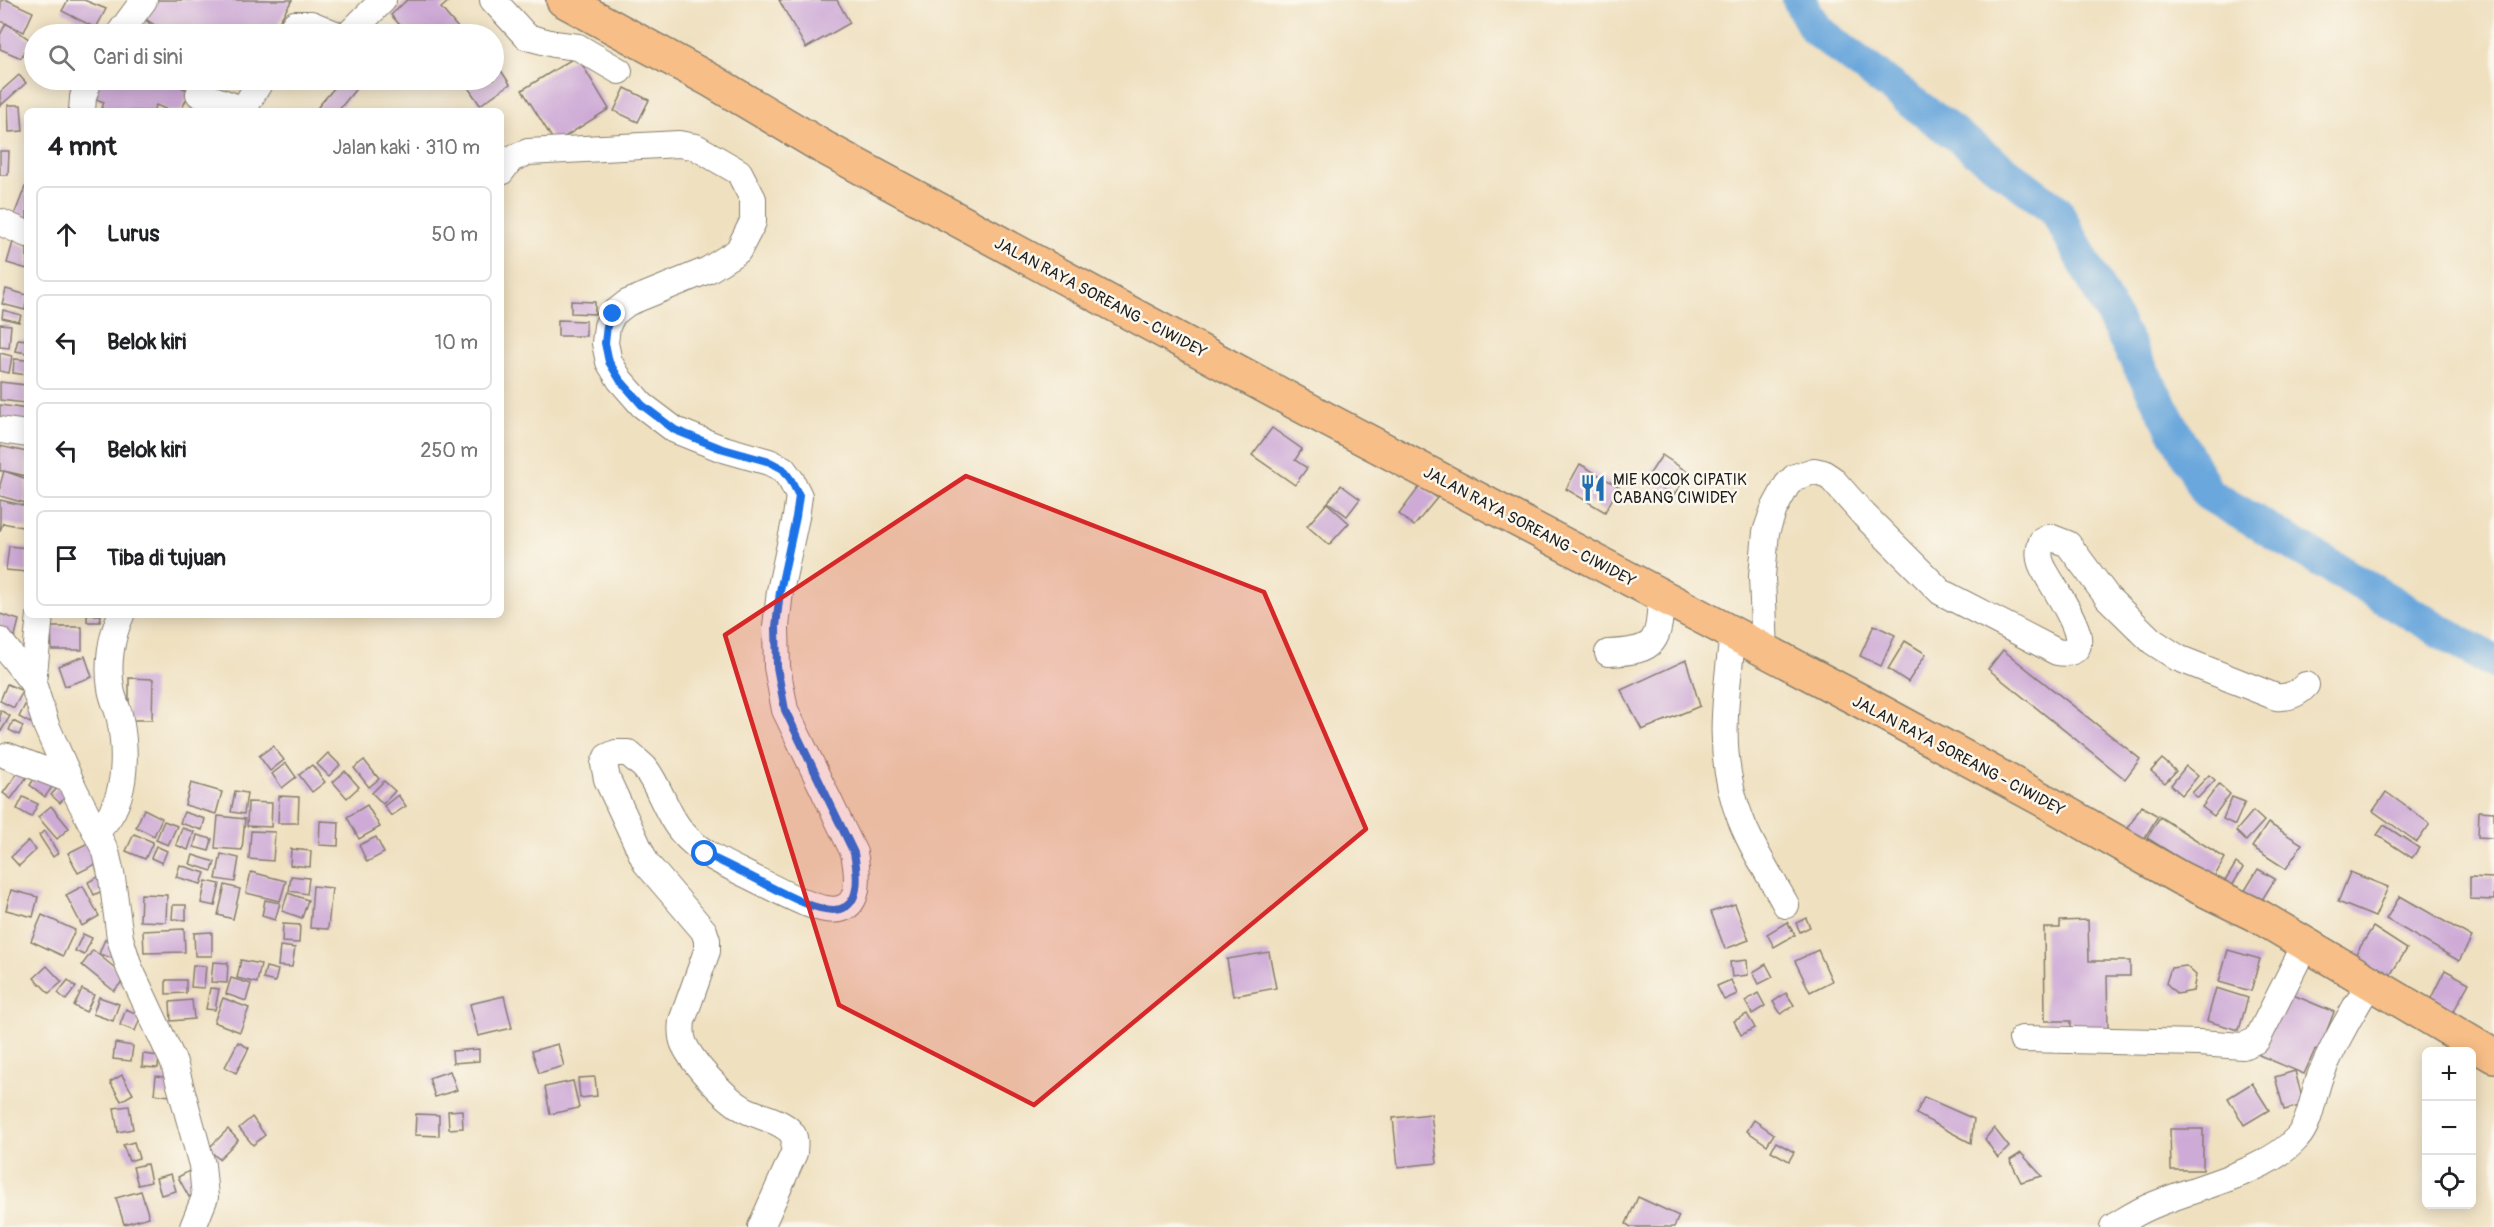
<!DOCTYPE html>
<html lang="id">
<meta charset="utf-8">
<style>
:root{--surface:#fff;--page:#f2f2f2;--text:#202124;--muted:#757577;--line:#e0e0e0}
body{margin:0;font-family:Pangolin,sans-serif;background:var(--page);color:var(--text)}
.controls{position:absolute;right:18px;bottom:18px;display:grid;overflow:hidden;border-radius:9px;box-shadow:0 3px 15px #0003}
.controls button{width:54px;height:54px;display:grid;place-items:center;padding:0;border:0;border-bottom:2px solid var(--line);background:var(--surface);color:var(--text);font:30px sans-serif}
.stop{position:absolute;width:18px;height:18px;margin:-14px;border:4px solid #1a73e8;border-radius:50%;background:#fff}
.stop.end{background:#1a73e8;border-color:#fff;box-shadow:0 2px 6px #0008}
.list{margin:0;padding:0;list-style:none}
h2{display:flex;justify-content:space-between;align-items:center;height:78px;margin:0;padding:0 24px;font-size:26px}
h2 small{font-size:20px;font-weight:400;color:var(--muted)}
.list li{display:grid;grid-template-columns:39px 1fr auto;gap:18px;align-items:center;box-sizing:border-box;height:96px;margin:0 12px 12px;padding:0 12px;border:2px solid var(--line);border-radius:9px}
.list b{display:block;font-size:22px;white-space:nowrap}
.list em{font-size:20px;font-style:normal;color:var(--muted)}
.icon{flex:none;width:33px;height:33px;fill:none;stroke:currentColor;stroke-width:2;stroke-linecap:round;stroke-linejoin:round}
.map{position:relative;flex:none;width:2494px;height:1227px;overflow:hidden}
.search{position:absolute;background:var(--surface);box-shadow:0 3px 15px #0003;left:24px;top:24px;width:480px;height:66px;display:flex;align-items:center;gap:15px;box-sizing:border-box;padding:0 21px;border-radius:33px;color:var(--muted);font-size:22px}
.panel{position:absolute;background:var(--surface);box-shadow:0 3px 15px #0003;left:24px;top:108px;width:480px;height:510px;border-radius:9px}
.map>svg:first-child{display:block}
</style>
<div class="map">
<svg width="2494" height="1227" viewBox="0 0 2494 1227">
<rect width="100%" height="100%" fill="#fbf7ec"/>
<filter id="ink" filterUnits="userSpaceOnUse"><feTurbulence type="fractalNoise" baseFrequency=".0167" numOctaves="2"/><feDisplacementMap in="SourceGraphic" scale="12" xChannelSelector="R" yChannelSelector="G"/><feConvolveMatrix kernelMatrix="1 2 1 2 8 2 1 2 1" color-interpolation-filters="sRGB"/></filter>
<filter id="wash" filterUnits="userSpaceOnUse"><feTurbulence type="fractalNoise" baseFrequency=".008" numOctaves="4" result="noise"/><feDisplacementMap in="SourceGraphic" scale="24" xChannelSelector="R" yChannelSelector="G"/><feGaussianBlur stdDeviation="1.35" result="paint"/><feColorMatrix in="noise" values="0 0 0 0 0 0 0 0 0 0 0 0 0 0 0 0 0 1.4 0 .05"/><feComposite in="paint" operator="in"/></filter>
<g filter="url(#wash)">
<rect width="100%" height="100%" fill="#efe0c0"/>
<g fill="none" stroke-linecap="round" stroke-linejoin="round">
<!-- river -->
<path stroke="#6aa7dc" stroke-width="34" d="M1799,0L1816,30L2056,210L2208,494L2494,662"/>
</g>
<g id="blocks">
<!-- building -->
<g fill="#ceaad7">
<path d="M1,0H7L33,12L24,32L0,21Z"/>
<path d="M68,0H84L106,9L96,28L104,34H93L96,28L62,11Z"/>
<path d="M154,0H292L272,34H168L143,17Z"/>
<path d="M407,0H450L441,8L458,28L451,34H408L391,15Z"/>
<path d="M779,0H837L850,23L806,48Z"/>
<path d="M143,17L160,34H131Z"/>
<path d="M6,23L30,40L21,58L0,49V35Z"/>
<path d="M577,56L609,109L555,143L522,90Z"/>
<path d="M494,60L510,84L480,105L463,80H494Z"/>
<path d="M19,75L26,83L0,106V92Z"/>
<path d="M94,80H164L190,91L181,111H170L156,105L153,111H101L104,102L87,96Z"/>
<path d="M341,80H363L338,111H323L318,107Z"/>
<path d="M625,88L649,100L638,122L614,111Z"/>
<path d="M8,105H21L23,131L9,132Z"/>
<path d="M0,151H9L8,175H0Z"/>
<path d="M25,187L27,188V223L13,218Z"/>
<path d="M13,242L27,247V269L7,263Z"/>
<path d="M6,289L27,295L25,310L2,304Z"/>
<path d="M571,301L595,302V314L571,313Z"/>
<path d="M3,310L21,315L19,322L2,318Z"/>
<path d="M558,320L586,321V336H558Z"/>
<path d="M0,324L11,325L9,348L0,347Z"/>
<path d="M18,339L27,340V353L15,351Z"/>
<path d="M0,353L12,356L9,373L0,371Z"/>
<path d="M14,359L27,360V375L13,373Z"/>
<path d="M0,382L26,385L25,403L0,400Z"/>
<path d="M0,405L27,409V430L0,426Z"/>
<path d="M1272,428L1302,449L1295,460L1307,468L1295,485L1252,455Z"/>
<path d="M0,446L27,452L26,476L4,471L27,479L25,503L0,496V485L4,471H0Z"/>
<path d="M1662,455L1689,473L1673,496L1647,478Z"/>
<path d="M1580,464L1619,487L1605,512L1566,489Z"/>
<path d="M1341,485L1360,499L1347,516L1328,502Z"/>
<path d="M1421,485L1437,498L1414,526L1399,514Z"/>
<path d="M0,500L27,506V528L3,523L0,531Z"/>
<path d="M1327,503L1349,523L1329,545L1307,526Z"/>
<path d="M9,546L27,548V572L6,570Z"/>
<path d="M0,614L19,620L15,636L0,632Z"/>
<path d="M87,615H101L100,622H87Z"/>
<path d="M1874,625L1895,635L1881,666L1860,656Z"/>
<path d="M51,627H82V650H52Z"/>
<path d="M1905,641L1926,654L1908,682L1888,669Z"/>
<path d="M2003,650L2140,759L2125,779L1988,669Z"/>
<path d="M85,656L92,677L65,686L58,666Z"/>
<path d="M1686,660L1700,706L1642,730L1621,690Z"/>
<path d="M129,678L153,679L152,720H129Z"/>
<path d="M7,684L23,691L14,708L0,701Z"/>
<path d="M26,703L37,709L30,723L19,717Z"/>
<path d="M0,710L10,716L0,733Z"/>
<path d="M13,721L23,726L19,735L9,730Z"/>
<path d="M273,746L284,760L270,771L259,756Z"/>
<path d="M328,753L340,765L329,776L317,764Z"/>
<path d="M2162,759L2176,771L2165,783L2151,771Z"/>
<path d="M364,760L379,779L369,787L354,768Z"/>
<path d="M286,763L296,777L282,788L272,774Z"/>
<path d="M312,765L325,782L312,792L299,775Z"/>
<path d="M2186,766L2198,776L2182,795L2171,785Z"/>
<path d="M19,771L27,777L11,799L3,793Z"/>
<path d="M345,771L359,787L347,798L333,782Z"/>
<path d="M38,773L54,784L45,797L30,785Z"/>
<path d="M2209,775L2215,780L2198,798L2192,793Z"/>
<path d="M384,781L395,791L383,804L372,793Z"/>
<path d="M191,783L222,792L216,814L185,805Z"/>
<path d="M2219,784L2230,794L2214,816L2202,807Z"/>
<path d="M60,785L68,793L60,803L51,795Z"/>
<path d="M235,791L247,793L244,814L231,812Z"/>
<path d="M2386,792L2430,824L2417,842L2373,811Z"/>
<path d="M398,795L406,806L391,816L384,806Z"/>
<path d="M279,796L299,797L298,823H278Z"/>
<path d="M23,797L38,804L31,817L17,809Z"/>
<path d="M2232,797L2245,802L2235,825L2223,819Z"/>
<path d="M248,802L272,803L271,827L247,826Z"/>
<path d="M367,805L380,827L359,839L347,817Z"/>
<path d="M51,806L69,828L57,839L38,817Z"/>
<path d="M2141,806L2158,816L2142,842L2126,832Z"/>
<path d="M144,809L162,818L154,836L136,827Z"/>
<path d="M2253,811L2264,821L2246,841L2236,831Z"/>
<path d="M2479,811L2494,812V838L2478,837Z"/>
<path d="M184,812L205,819L202,830L180,823Z"/>
<path d="M218,816L245,819L242,850L215,848Z"/>
<path d="M2160,817L2225,858L2213,879L2147,838Z"/>
<path d="M164,821L177,826L168,845L156,840Z"/>
<path d="M320,821L339,822L338,846L319,845Z"/>
<path d="M2268,823L2302,844L2286,869L2252,847Z"/>
<path d="M2384,825L2419,848L2412,858L2377,835Z"/>
<path d="M182,828L194,832L188,850L176,845Z"/>
<path d="M45,831L58,853L53,857L39,835Z"/>
<path d="M251,831L275,832L273,861L249,859Z"/>
<path d="M134,834L153,842L145,859L126,851Z"/>
<path d="M197,835L212,839L209,851L194,847Z"/>
<path d="M376,837L384,853L367,862L359,845Z"/>
<path d="M28,841L36,850L19,866L11,857Z"/>
<path d="M92,841L102,861L78,873L68,853Z"/>
<path d="M156,846L167,851L162,863L151,858Z"/>
<path d="M291,849L311,851L310,867L290,865Z"/>
<path d="M221,854L239,858L235,882L216,879Z"/>
<path d="M193,855L215,862L212,871L190,864Z"/>
<path d="M2236,863L2243,868L2232,886L2225,881Z"/>
<path d="M180,865L205,873L201,884L176,877Z"/>
<path d="M2258,869L2275,879L2257,908L2241,897Z"/>
<path d="M251,872L286,881L280,901L246,893Z"/>
<path d="M2350,872L2388,887L2375,917L2338,902Z"/>
<path d="M102,875L108,888L94,895L88,882Z"/>
<path d="M291,876L309,878L307,894L289,891Z"/>
<path d="M2470,877L2494,878V900L2470,899Z"/>
<path d="M206,881L220,884L215,906L201,903Z"/>
<path d="M225,885L240,889L233,919L218,915Z"/>
<path d="M83,886L99,916L82,926L66,895Z"/>
<path d="M313,886L332,888L328,929L310,928Z"/>
<path d="M11,890L38,897L33,917L6,910Z"/>
<path d="M288,893L308,900L302,918L282,911Z"/>
<path d="M141,894L167,895L166,922L140,921Z"/>
<path d="M2400,896L2472,937L2459,961L2386,919Z"/>
<path d="M265,900L280,903L275,920L262,916Z"/>
<path d="M1735,904L1749,940L1725,949L1711,912Z"/>
<path d="M173,905H186V920L172,919Z"/>
<path d="M42,915L75,930L63,956L31,941Z"/>
<path d="M1806,918L1810,927L1800,932L1796,923Z"/>
<path d="M2088,920L2089,961H2130V976H2107L2108,1028L2071,1029V1021H2045L2044,928H2060V921Z"/>
<path d="M1787,922L1795,935L1774,947L1767,934Z"/>
<path d="M283,924L300,925L299,943L282,942Z"/>
<path d="M2373,927L2407,949L2387,980L2353,958Z"/>
<path d="M184,929L185,952L144,953L143,931Z"/>
<path d="M212,932V956H195L194,933Z"/>
<path d="M83,934L92,938L84,955L75,951Z"/>
<path d="M105,939L117,944L112,958L99,954Z"/>
<path d="M280,946L295,948L292,967L278,966Z"/>
<path d="M93,950L126,977L114,991L82,965Z"/>
<path d="M1818,950L1832,981L1810,992L1795,961Z"/>
<path d="M2228,950L2260,959L2251,991L2219,982Z"/>
<path d="M1269,952L1276,988L1233,996L1227,959Z"/>
<path d="M241,960L261,964L257,983L237,978Z"/>
<path d="M1747,960L1748,975L1732,977L1730,962Z"/>
<path d="M213,962L228,963L227,983L211,982Z"/>
<path d="M1766,964L1773,977L1759,984L1753,972Z"/>
<path d="M193,965L206,966L204,988L191,987Z"/>
<path d="M47,966L62,982L49,993L34,978Z"/>
<path d="M2186,966L2196,975L2193,991L2177,994L2166,983L2171,968Z"/>
<path d="M266,967L278,970L275,982L263,979Z"/>
<path d="M2445,970L2469,983L2451,1016L2428,1004Z"/>
<path d="M231,978L251,984L246,1001L226,994Z"/>
<path d="M68,980L76,987L66,1000L58,993Z"/>
<path d="M166,980H186V993L166,994Z"/>
<path d="M1731,980L1737,994L1724,1000L1717,986Z"/>
<path d="M210,988L219,989L215,1010L206,1009Z"/>
<path d="M2216,988L2248,998L2239,1030L2207,1021Z"/>
<path d="M82,989L94,995L86,1012L74,1006Z"/>
<path d="M2286,992L2334,1012L2327,1030L2333,1036L2325,1054L2315,1050L2304,1074L2259,1055Z"/>
<path d="M1758,993L1765,1006L1752,1014L1745,1001Z"/>
<path d="M1786,993L1794,1005L1781,1014L1773,1002Z"/>
<path d="M504,996L512,1028L478,1036L470,1004Z"/>
<path d="M99,997L119,1004L113,1021L93,1014Z"/>
<path d="M223,998L249,1008L240,1032L214,1022Z"/>
<path d="M192,1000L194,1019L171,1021L170,1002Z"/>
<path d="M126,1009L141,1016L135,1031L120,1025Z"/>
<path d="M1747,1014L1755,1028L1741,1035L1734,1021Z"/>
<path d="M238,1042L249,1048L236,1073L225,1067Z"/>
<path d="M115,1043L133,1046L131,1061L113,1059Z"/>
<path d="M558,1044L564,1066L539,1073L532,1051Z"/>
<path d="M479,1049V1061L453,1063L452,1051Z"/>
<path d="M143,1054L159,1056L158,1068L142,1067Z"/>
<path d="M450,1071L457,1090L435,1097L429,1078Z"/>
<path d="M2295,1071L2304,1105L2284,1110L2275,1077Z"/>
<path d="M122,1075L133,1094L121,1101L110,1082Z"/>
<path d="M156,1076L173,1078L170,1096L154,1094Z"/>
<path d="M595,1077L597,1096L580,1098L578,1078Z"/>
<path d="M573,1081L579,1108L550,1114L545,1087Z"/>
<path d="M2252,1083L2269,1110L2244,1125L2228,1098Z"/>
<path d="M1924,1097L1974,1119L1971,1143L1916,1114Z"/>
<path d="M129,1106L133,1129L118,1132L114,1108Z"/>
<path d="M462,1110L463,1128L449,1129L448,1111Z"/>
<path d="M416,1114L439,1115V1136L415,1135Z"/>
<path d="M1431,1114L1437,1163L1398,1167L1393,1118Z"/>
<path d="M252,1117L265,1135L253,1145L239,1128Z"/>
<path d="M1754,1120L1774,1134L1767,1145L1747,1131Z"/>
<path d="M1994,1128L2009,1147L1998,1158L1985,1139Z"/>
<path d="M228,1129L238,1140L219,1159L208,1149Z"/>
<path d="M2170,1129H2203V1170H2171Z"/>
<path d="M134,1142L139,1158L129,1161L123,1145Z"/>
<path d="M1776,1142L1794,1152L1789,1161L1771,1151Z"/>
<path d="M2021,1153L2042,1176L2021,1182L2010,1160Z"/>
<path d="M147,1164L151,1182L138,1185L133,1167Z"/>
<path d="M193,1169L203,1188L189,1197L178,1177Z"/>
<path d="M171,1174L176,1191L161,1195L156,1178Z"/>
<path d="M141,1191L149,1217L124,1224L116,1198Z"/>
<path d="M1638,1197L1679,1216L1674,1227H1631L1626,1224Z"/>
</g>
</g>
</g>
<g filter="url(#ink)">
<use href="#blocks" fill-opacity="0" stroke="#867e6e" stroke-width="1.5"/>
<g fill="none" stroke-linecap="round" stroke-linejoin="round">
<defs>
<g id="minor">
<path d="M493,0L527,37L554,44L578,47L619,71"/>
<path d="M119,34L144,0"/>
<path d="M288,34L295,24H311L335,34"/>
<path d="M349,34L383,0"/>
<path d="M199,94L247,111"/>
<path d="M243,110L261,80"/>
<path d="M82,111L83,97L89,80"/>
<path d="M501,172L511,159L528,152L679,144L696,147L739,172L753,199V222L738,251L708,270L627,303L613,314L607,326L605,343L609,362L620,380L642,405L675,430L720,448L769,462L783,469L791,480L799,496L796,517L780,591L776,627L777,667L785,710L854,853C871,941 809,906 763,883C735,868 703,857 682,832C666,814 660,787 645,768C640,763 634,758 628,753H616L607,757L604,764L607,779L646,863L704,931L707,940V951L682,1021C681,1029 681,1037 684,1044C693,1064 728,1102 748,1111C761,1117 786,1122 793,1135C796,1140 794,1147 794,1153L761,1227"/>
<path d="M0,222L27,234"/>
<path d="M0,430L27,434"/>
<path d="M40,615L33,683L46,725L74,789L106,852L112,878L120,938L129,967L174,1063L202,1165L205,1197L193,1227"/>
<path d="M1733,635C1725,698 1716,759 1741,820C1752,849 1771,877 1786,905"/>
<path d="M0,641L33,683"/>
<path d="M1765,652L1762,576L1766,532L1774,509L1787,485L1795,477L1814,471L1823,473L1832,479L1864,515L1941,592L2057,652C2111,661 2046,580 2041,563C2038,555 2039,549 2042,541L2050,537L2068,544L2108,598L2152,641L2178,658L2276,697C2288,698 2298,694 2306,685"/>
<path d="M1608,653C1658,651 1659,642 1661,595"/>
<path d="M8,756L70,780"/>
<path d="M96,831C127,806 127,756 120,719C118,708 112,698 111,688C107,664 111,637 121,615"/>
<path d="M2022,1039L2199,1043L2243,1046L2257,1040L2306,943"/>
<path d="M2113,1227C2125,1220 2137,1212 2149,1207C2193,1187 2265,1174 2297,1138C2311,1123 2313,1093 2321,1074C2335,1042 2352,1011 2371,982"/>
</g>
<path id="highway" d="M563,0L712,81L823,147L1311,411L1861,701L2047,802L2180,878L2260,917L2494,1056"/>
</defs>
<!-- minor casing -->
<use href="#minor" stroke="#867e6e" stroke-width="28"/>
<!-- highway casing -->
<use href="#highway" stroke="#867e6e" stroke-width="36"/>
<!-- minor -->
<use href="#minor" stroke="#fff" stroke-width="26"/>
<!-- highway -->
<use href="#highway" stroke="#f7be87" stroke-width="33"/>
</g>
</g>
<g fill="none" stroke-linecap="round" stroke-linejoin="round" filter="url(#ink)">
<!-- route -->
<path stroke="#1a73e8" stroke-width="8" d="M613,314L607,326L605,343L609,362L620,380L642,405L675,430L720,448L770,462L783,469L791,480L799,496L796,517L780,591L776,627L777,667L785,710L854,853C870,938 813,909 767,885C747,874 726,864 705,854"/>
</g>
<!-- marked area -->
<path fill="#d62828" fill-opacity="0.2" stroke="#d62828" stroke-width="4.5" stroke-linejoin="round" d="M966,476L1264,592L1366,829L1034,1105L839,1005L725,635Z"/>
<!-- icons -->
<defs>
<symbol id="restaurant-bare" viewBox="-9 -9 18 18"><path d="M-5-6h1v4h1v-4h1v4h1v-4h1v5L-1.5 .5V6h-2V.5L-5-1ZM5-6V6H3V1.5H1.5Q1.5-4 5-6Z" fill="#1f6fb2" stroke="#fbf7ec" stroke-width="2.5" paint-order="stroke"/></symbol>
</defs>
<g fill-rule="evenodd">
<use href="#restaurant-bare" x="1574" y="469" width="38" height="38"/>
</g>
<g text-anchor="middle" stroke-width="5" stroke-linejoin="round" paint-order="stroke">
<!-- street labels -->
<g font-size="16" fill="#1c1c1c" stroke="#fbf7ec">
<text transform="translate(1101 297) rotate(28)" y="6">JALAN RAYA SOREANG - CIWIDEY</text>
<text transform="translate(1530 526) rotate(28)" y="6">JALAN RAYA SOREANG - CIWIDEY</text>
<text transform="translate(1959 755) rotate(28)" y="6">JALAN RAYA SOREANG - CIWIDEY</text>
</g>
<!-- poi labels -->
<g font-size="16" fill="#1c1c1c" stroke="#fbf7ec" text-anchor="start">
<text x="1613" y="485">MIE KOCOK CIPATIK<tspan x="1613" dy="18">CABANG CIWIDEY</tspan></text>
</g>
</g>
</svg>
<div class="controls">
<button>+</button>
<button>−</button>
<button><svg class="icon" aria-label="locate" viewBox="0 0 24 24"><circle cx="12" cy="12" r="6"/><path d="M12 2v4M12 18v4M2 12h4M18 12h4"/></svg></button>
</div>
<div class="stop" style="left:705px;top:854px"></div>
<div class="stop end" style="left:613px;top:314px"></div>
<div class="search"><svg class="icon" aria-label="search" viewBox="0 0 24 24"><circle cx="10" cy="10" r="6"/><path d="M15 15l6 6"/></svg>Cari di sini</div>
<section class="panel">
<h2>4 mnt<small>Jalan kaki · 310 m</small></h2>
<ul class="list">
<li><svg class="icon" aria-label="ahead" viewBox="0 0 24 24"><path d="M12 20V5M6 11l6-6 6 6"/></svg><div><b>Lurus</b></div><em>50 m</em></li>
<li><svg class="icon" aria-label="left" viewBox="0 0 24 24"><path d="M17 20v-9H6M10 6l-5 5 5 5"/></svg><div><b>Belok kiri</b></div><em>10 m</em></li>
<li><svg class="icon" aria-label="left" viewBox="0 0 24 24"><path d="M17 20v-9H6M10 6l-5 5 5 5"/></svg><div><b>Belok kiri</b></div><em>250 m</em></li>
<li><svg class="icon" aria-label="arrive" viewBox="0 0 24 24"><path d="M6 21V4h12l-3 4 3 4H6"/></svg><div><b>Tiba di tujuan</b></div></li>
</ul>
</section>
</div>
